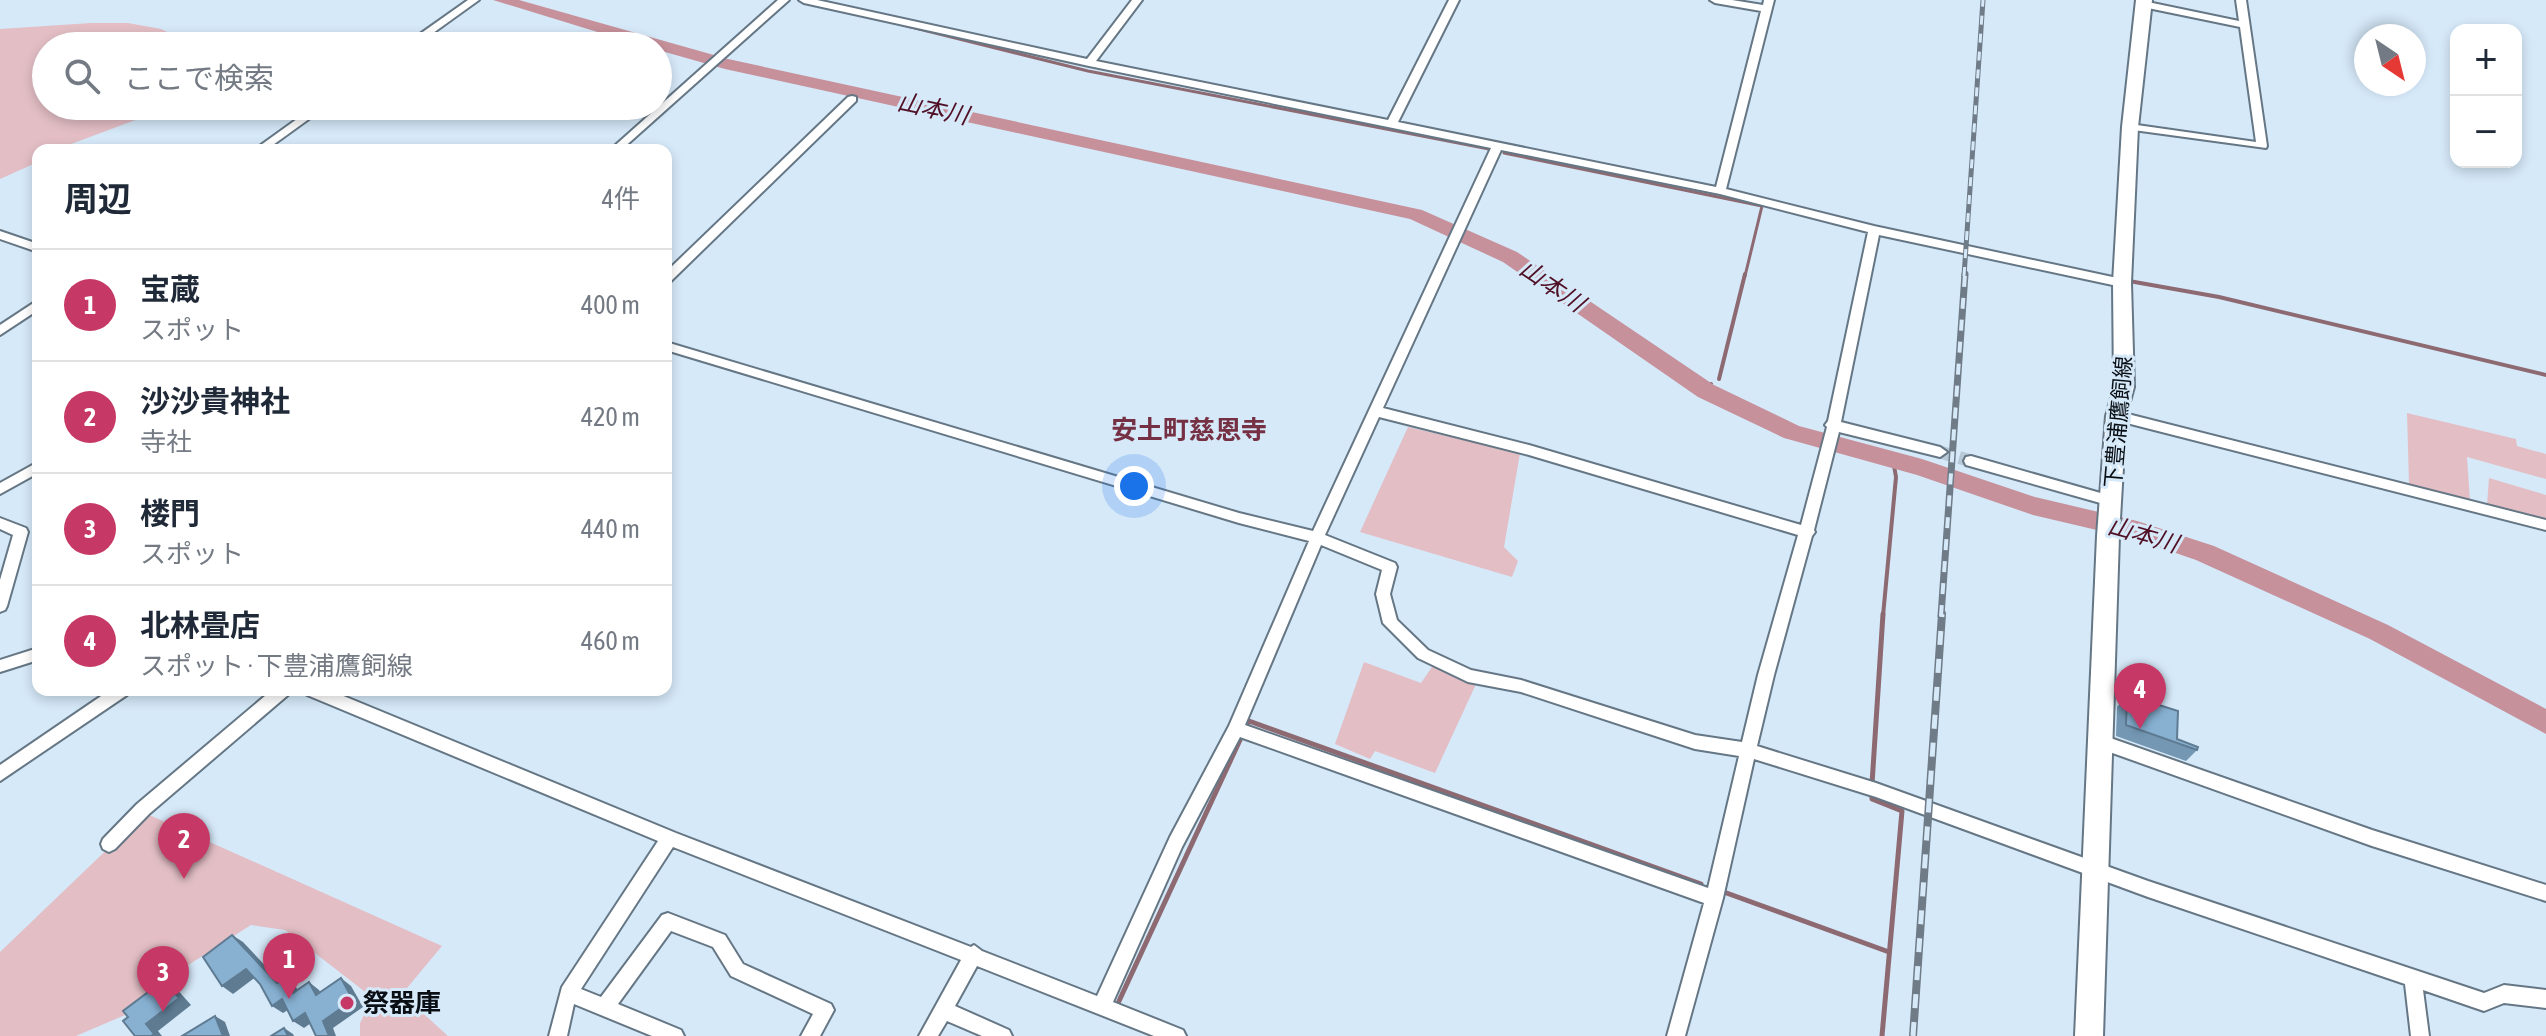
<!DOCTYPE html>
<html lang="ja">
<meta charset="utf-8">
<style>
:root{--surface:#fff;--page:#f2f2f3;--text:#1f2937;--muted:#747a83;--line:#e0e1e3;--accent:#c63865}
body{margin:0;font-family:"Asap Condensed","Noto Sans JP",sans-serif;background:var(--page);color:var(--text)}
.controls{position:absolute;right:24px;top:24px;display:grid;overflow:hidden;border-radius:16px;box-shadow:0 4px 12px #0003}
.controls button{width:72px;height:72px;display:grid;place-items:center;padding:0;border:0;border-bottom:2px solid var(--line);background:var(--surface);color:var(--text);font:40px sans-serif}
.compass{position:absolute;left:2354px;top:24px;width:72px;height:72px;border-radius:50%;background:var(--surface);box-shadow:0 4px 12px #0003;rotate:145deg}
.you{position:absolute;left:1134px;top:486px;width:28px;height:28px;margin:-20px;border:6px solid #fff;border-radius:50%;background:#1a73e8;box-shadow:0 0 0 12px #1a73e833}
.badge{display:grid;place-items:center;width:52px;height:52px;border-radius:50%;background:var(--accent);color:#fff;font-size:26px;font-weight:700}
.pin{position:absolute;translate:-50% -66px;filter:drop-shadow(0 2px 4px #0008)}
.pin::after{content:'';position:absolute;top:42px;width:28px;height:24px;background:inherit;clip-path:polygon(0 0,100% 0,50% 100%)}
.list{margin:0;padding:0;list-style:none}
h2{display:flex;justify-content:space-between;align-items:center;height:104px;margin:0;padding:0 32px;font-size:34px}
h2 small{font-size:26px;font-weight:400;color:var(--muted)}
.list li{display:grid;grid-template-columns:52px 1fr auto;gap:24px;align-items:center;box-sizing:border-box;height:112px;padding:0 32px;border-top:2px solid var(--line)}
.list b{display:block;font-size:30px;white-space:nowrap}
.list p{margin:0;font-size:26px;white-space:nowrap;color:var(--muted)}
.list em{font-size:26px;font-style:normal;color:var(--muted)}
.icon{flex:none;width:44px;height:44px;fill:none;stroke:currentColor;stroke-width:2;stroke-linecap:round;stroke-linejoin:round}
.map{position:relative;flex:none;width:2546px;height:1036px;overflow:hidden}
.search{position:absolute;background:var(--surface);box-shadow:0 4px 12px #0003;left:32px;top:32px;width:640px;height:88px;display:flex;align-items:center;gap:20px;box-sizing:border-box;padding:0 28px;border-radius:44px;color:var(--muted);font-size:30px}
.panel{position:absolute;background:var(--surface);box-shadow:0 4px 12px #0003;left:32px;top:144px;width:640px;height:552px;border-radius:16px}
.map>svg:first-child{display:block}
</style>
<div class="map">
<svg width="2546" height="1036" viewBox="0 0 2546 1036">
<rect width="100%" height="100%" fill="#d6e9f9"/>
<!-- green -->
<g fill="#e3bec5">
<path d="M91,23H128L161,29L178,37L182,46H46V106H173L55,150H38V162L0,179V29Z"/>
<path d="M2407,413L2516,439L2517,446L2546,454V479L2467,457L2470,501L2409,484Z"/>
<path d="M1408,427L1520,453L1504,547L1518,561L1512,577L1360,532Z"/>
<path d="M2489,478L2546,495V521L2487,505Z"/>
<path d="M1364,662L1421,683L1434,664L1477,682L1435,773L1375,751L1370,759L1335,744Z"/>
<path d="M145,813L442,946L402,994L448,1036H360V1023L369,1005L364,991L285,930L251,925L182,969L125,1015L76,1036H0V952Z"/>
</g>
<g fill="none" stroke-linecap="round" stroke-linejoin="round">
<!-- stream-far2 -->
<g stroke="#8d6a72" stroke-width="3">
<path d="M899,24L1088,71L1489,149"/>
<path d="M1504,153L1762,206L1745,276"/>
<path d="M1912,234L1944,241"/>
</g>
<!-- stream-far1 -->
<g stroke="#8d6a72" stroke-width="4">
<path d="M2129,281L2219,297L2546,375"/>
<path d="M1719,379L1745,274"/>
<path d="M1706,391L1711,384"/>
<path d="M1883,616L1896,477L1893,460"/>
</g>
<!-- stream -->
<g stroke="#8d6a72" stroke-width="5">
<path d="M1247,725L1249,721L1701,884"/>
<path d="M1872,784L1883,614"/>
<path d="M1872,793V799L1902,811L1882,1036"/>
<path d="M1721,891L1889,952"/>
<path d="M1119,1001L1240,740"/>
</g>
<!-- river -->
<path fill="#c6919b" fill-rule="evenodd" d="M493,0H519L728,59L1422,210L1517,252L1714,385L1799,426L1922,459L2035,497L2137,521L2214,546L2388,625L2546,709V734L2370,639L2196,560L2135,539L2033,515L1917,475L1784,438L1698,397L1503,262L1410,219L725,69L658,50V46H643Z"/>
<!-- street-tunnel -->
<path stroke="#b7c8d7" stroke-width="13" stroke-dasharray="13 7" stroke-linecap="butt" d="M1940,452L1971,461"/>
<defs>
<g id="street">
<path d="M468,0H479L415,46H403Z"/>
<path d="M778,0H789L621,150H610Z"/>
<path d="M799,0H817L1087,59L1132,0H1142L1096,61L1388,120L1449,0H1459L1398,122L1716,187L1761,11L1715,3L1710,0H1732L1763,5L1764,0H1774L1726,189L1874,226L2122,279L2128,283L2122,287L1879,235L1841,422L1940,447L1947,452L1940,457L1839,432L1814,530L1815,532L1812,536L1774,675L1757,746L1876,783L2148,881L2484,993L2504,985L2546,990V1008L2504,1003L2484,1011L2423,990L2429,1036H2411L2405,984L2148,897L1876,797L1754,759L1723,898L1685,1036H1667L1704,903L1240,737L1182,847L1113,1002L1183,1030L1186,1036H1154L977,966L955,1006L1009,1030L1012,1036H982L947,1021L938,1036H919L961,960L673,847L581,989L601,997L662,915L668,913L725,935L743,964L831,1004L834,1010L820,1036H801L813,1014L731,976L713,947L671,931L618,1004L681,1030L684,1036H652L574,1004L567,1036H549L562,987L658,841L307,695L304,690H329L676,833L971,947L974,945L982,951L1097,996L1170,837L1229,726L1309,541L1239,523L666,350V342L1239,513L1313,531L1491,148L1089,66L804,3ZM1501,150L1720,194L1868,232L1828,421L1825,425L1827,427L1801,525L1529,445L1383,408ZM1379,417L1529,455L1798,535L1758,675L1742,742L1695,735L1521,680L1471,670L1428,650L1397,620L1390,594L1397,567L1395,563L1325,535ZM1321,545L1382,570L1376,594L1383,623L1418,658L1468,682L1521,692L1695,749L1739,756L1708,888L1245,725Z"/>
<path d="M2236,0H2246L2267,146L2266,148L2126,129V125L2130,124L2256,142L2240,27L2143,7L2138,4L2143,1L2239,21Z"/>
<path d="M852,96L856,97V101L670,282L666,283V272L848,97Z"/>
<path d="M315,106H327L266,150H254Z"/>
<path d="M0,231L38,244V252L0,239Z"/>
<path d="M38,300V310L0,335V325Z"/>
<path d="M2116,411L2546,520V530L2111,419L2109,416Z"/>
<path d="M1971,456L2111,496L2118,501L2111,506L1966,465L1964,461L1966,457Z"/>
<path d="M38,462V473L0,494V483Z"/>
<path d="M0,518L26,528L28,532L7,606L5,610L0,612V580L13,535L0,529Z"/>
<path d="M38,648V660L0,672V660Z"/>
<path d="M110,690H130L127,695L0,781V765Z"/>
<path d="M272,690H291L288,695L149,814L115,849L109,852L103,849L101,844L103,839L137,804Z"/>
<path d="M2099,734L2372,830L2546,885V901L2372,846L2093,746L2091,741L2093,736Z"/>
</g>
<path id="secondary" d="M2136,0H2152L2138,127L2131,283L2134,387L2126,416L2119,536L2103,1036H2075L2097,536L2106,416L2114,387L2113,283L2122,127Z"/>
</defs>
<!-- street casing -->
<use href="#street" stroke="#657684" stroke-width="4"/>
<!-- secondary casing -->
<use href="#secondary" stroke="#657684" stroke-width="4"/>
<!-- street -->
<use href="#street" fill="#fff" fill-rule="evenodd"/>
<!-- secondary -->
<use href="#secondary" fill="#fff" fill-rule="evenodd"/>
<defs>
<path id="rail-far2" d="M1964,276L1983,0"/>
<path id="rail-far1" d="M1941,616L1965,274"/>
<path id="rail" d="M1913,1036L1942,614"/>
</defs>
<!-- rail-far2 casing -->
<use href="#rail-far2" stroke="#6f7b86" stroke-width="5"/>
<!-- rail-far1 casing -->
<use href="#rail-far1" stroke="#6f7b86" stroke-width="7"/>
<!-- rail casing -->
<use href="#rail" stroke="#6f7b86" stroke-width="8"/>
<!-- rail-far2 -->
<use href="#rail-far2" stroke="#d6e9f9" stroke-width="3" stroke-dasharray="9" stroke-linecap="butt"/>
<!-- rail-far1 -->
<use href="#rail-far1" stroke="#d6e9f9" stroke-width="4" stroke-dasharray="11" stroke-linecap="butt"/>
<!-- rail -->
<use href="#rail" stroke="#d6e9f9" stroke-width="5" stroke-dasharray="14" stroke-linecap="butt"/>
</g>
<!-- wall -->
<path fill="#7497b4" d="M2127,695L2177,739L2197,750L2186,761L2116,736L2117,707Z"/>
<!-- shaded-wall -->
<g fill="#5e7b92">
<path d="M232,935L243,942L288,990L277,983Z"/>
<path d="M246,969L257,976L233,994L222,986Z"/>
<path d="M285,978L295,985L303,1001L293,993Z"/>
<path d="M341,978L351,986L363,1007L333,1028L336,1036H329L323,1021Z"/>
<path d="M164,980L175,987L191,1005L158,1031L162,1036H151L146,1024Z"/>
<path d="M309,982L319,990L326,1002L316,995Z"/>
<path d="M282,999L293,1007L283,1013L272,1006Z"/>
<path d="M305,1013L315,1020L304,1028L293,1021Z"/>
<path d="M215,1016L225,1022L230,1036H223Z"/>
<path d="M284,1028L293,1034L294,1036H288Z"/>
</g>
<!-- building -->
<g fill="#87b0d1" stroke="#5e7b92" stroke-width="2">
<path d="M2127,695L2178,711L2177,739L2198,747L2197,750L2126,725Z"/>
<path d="M232,935L277,983L285,978L293,993L309,982L316,995L341,978L353,1000L323,1021L329,1036H316L305,1013L293,1021L282,999L272,1006L260,984L246,969L222,986L203,957Z"/>
<path d="M164,980L179,998L146,1024L154,1034L151,1036H135L123,1021L128,1017L123,1011Z"/>
<path d="M215,1016L223,1036H182Z"/>
<path d="M284,1028L288,1036H271Z"/>
</g>
<!-- markers -->
<circle fill="#c63865" stroke="#d6e9f9" stroke-width="3" cx="347" cy="1003" r="8"/>
<g text-anchor="middle" stroke-width="6" stroke-linejoin="round" paint-order="stroke">
<!-- street labels -->
<g font-size="22" fill="#090f14" stroke="#d6e9f9">
<text transform="translate(2118 422) rotate(-85)" y="8">下豊浦鷹飼線</text>
</g>
<!-- water labels -->
<g font-size="24" font-style="italic" fill="#501025" stroke="#d6e9f9">
<text transform="translate(933 109) rotate(12)" y="8">山本川</text>
<text transform="translate(1552 286) rotate(34)" y="8">山本川</text>
<text transform="translate(2143 535) rotate(16)" y="8">山本川</text>
</g>
<!-- quarter labels -->
<g font-size="26" font-weight="bold" fill="#763043" stroke="#d6e9f9">
<text x="1189" y="439">安土町慈恩寺</text>
</g>
<!-- near-poi labels -->
<g font-size="26" font-weight="bold" fill="#090f14" stroke="#d6e9f9" text-anchor="start">
<text x="363" y="1012">祭器庫</text>
</g>
</g>
</svg>
<div class="controls">
<button>+</button>
<button>−</button>
</div>
<svg class="compass" viewBox="-18 -18 36 36"><path d="M0-13l5 13h-10z" fill="#e53935"/><path d="M0 13l5-13h-10z" fill="#747a83"/></svg>
<div class="you"></div>
<div class="pin badge" style="left:289px;top:999px">1</div>
<div class="pin badge" style="left:184px;top:879px">2</div>
<div class="pin badge" style="left:163px;top:1012px">3</div>
<div class="pin badge" style="left:2140px;top:729px">4</div>
<div class="search"><svg class="icon" aria-label="search" viewBox="0 0 24 24"><circle cx="10" cy="10" r="6"/><path d="M15 15l6 6"/></svg>ここで検索</div>
<section class="panel">
<h2>周辺<small>4件</small></h2>
<ul class="list">
<li><span class="badge">1</span><div><b>宝蔵</b><p>スポット</p></div><em>400 m</em></li>
<li><span class="badge">2</span><div><b>沙沙貴神社</b><p>寺社</p></div><em>420 m</em></li>
<li><span class="badge">3</span><div><b>楼門</b><p>スポット</p></div><em>440 m</em></li>
<li><span class="badge">4</span><div><b>北林畳店</b><p>スポット · 下豊浦鷹飼線</p></div><em>460 m</em></li>
</ul>
</section>
</div>
